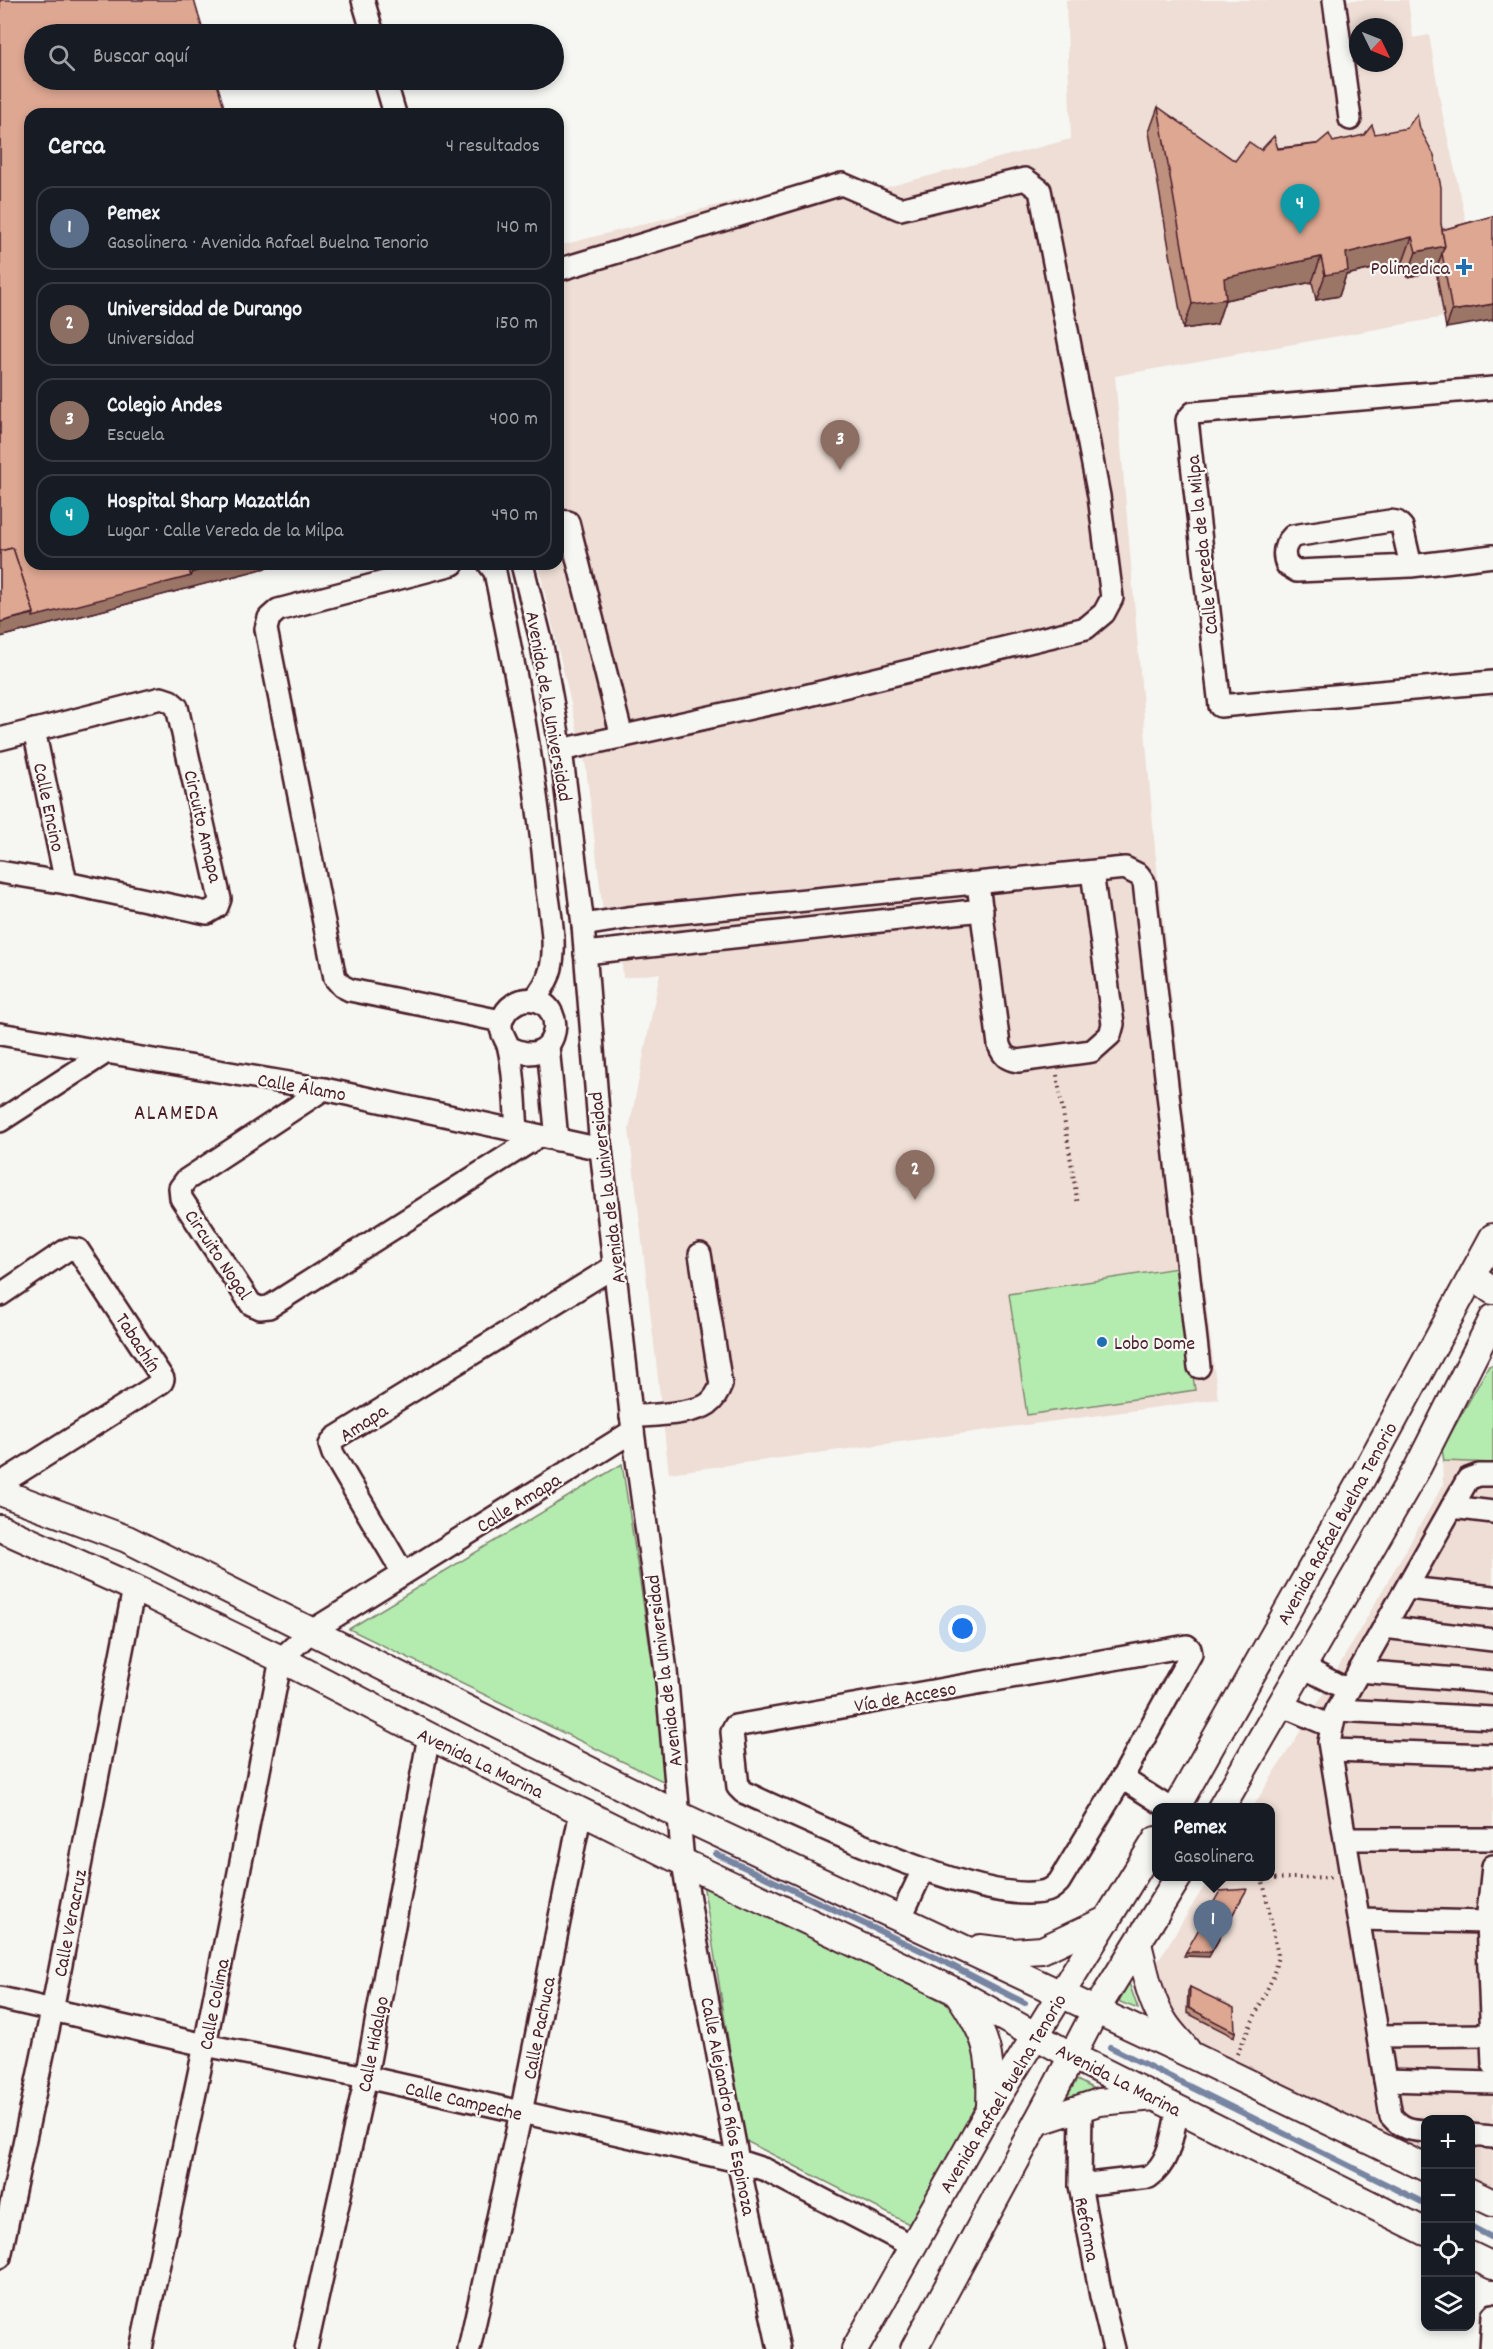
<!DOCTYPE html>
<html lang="es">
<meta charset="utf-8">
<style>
:root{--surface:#171b24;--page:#20242c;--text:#f1f3f6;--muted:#9ea1a6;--line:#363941;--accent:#d93025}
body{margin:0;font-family:Dekko,sans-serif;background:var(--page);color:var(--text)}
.controls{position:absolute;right:18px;bottom:18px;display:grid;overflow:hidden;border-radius:12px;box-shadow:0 3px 9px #0003}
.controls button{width:54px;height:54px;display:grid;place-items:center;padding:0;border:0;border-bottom:2px solid var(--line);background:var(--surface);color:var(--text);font:30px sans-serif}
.compass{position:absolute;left:1349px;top:18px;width:54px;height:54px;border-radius:50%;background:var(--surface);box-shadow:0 3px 9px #0003;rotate:133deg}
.you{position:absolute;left:963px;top:1629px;width:21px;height:21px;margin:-15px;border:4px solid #fff;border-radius:50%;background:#1a73e8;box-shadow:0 0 0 9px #1a73e833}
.badge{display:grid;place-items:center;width:39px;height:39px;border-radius:50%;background:var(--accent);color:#fff;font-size:20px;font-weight:700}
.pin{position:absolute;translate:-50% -50px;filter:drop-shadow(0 2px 3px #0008)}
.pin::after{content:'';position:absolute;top:32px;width:21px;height:18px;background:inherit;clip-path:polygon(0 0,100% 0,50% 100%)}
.popup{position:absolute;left:1152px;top:1803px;width:123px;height:78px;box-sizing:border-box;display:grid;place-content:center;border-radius:12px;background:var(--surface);filter:drop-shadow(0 2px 4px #0005);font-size:20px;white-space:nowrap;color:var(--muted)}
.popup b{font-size:22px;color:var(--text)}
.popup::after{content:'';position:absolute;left:50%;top:100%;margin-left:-12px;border:12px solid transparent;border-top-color:var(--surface)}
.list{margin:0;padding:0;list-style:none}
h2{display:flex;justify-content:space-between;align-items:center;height:78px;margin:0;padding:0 24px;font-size:26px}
h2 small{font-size:20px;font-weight:400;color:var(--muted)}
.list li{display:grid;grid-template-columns:39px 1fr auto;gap:18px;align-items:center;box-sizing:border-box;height:84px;margin:0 12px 12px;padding:0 12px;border:2px solid var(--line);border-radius:18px}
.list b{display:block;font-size:22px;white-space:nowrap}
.list p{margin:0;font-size:20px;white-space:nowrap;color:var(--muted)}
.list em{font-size:20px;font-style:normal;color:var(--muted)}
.icon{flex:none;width:33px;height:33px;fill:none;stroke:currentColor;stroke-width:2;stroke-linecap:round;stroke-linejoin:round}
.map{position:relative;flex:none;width:1493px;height:2349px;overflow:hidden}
.search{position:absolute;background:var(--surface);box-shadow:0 3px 9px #0003;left:24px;top:24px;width:540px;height:66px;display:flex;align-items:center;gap:15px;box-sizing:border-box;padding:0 21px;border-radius:33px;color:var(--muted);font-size:22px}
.panel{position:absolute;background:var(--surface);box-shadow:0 3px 9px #0003;left:24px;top:108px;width:540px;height:462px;border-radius:18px}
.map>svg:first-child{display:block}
</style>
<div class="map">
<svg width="1493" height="2349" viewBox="0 0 1493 2349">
<rect width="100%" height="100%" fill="#f6f6f2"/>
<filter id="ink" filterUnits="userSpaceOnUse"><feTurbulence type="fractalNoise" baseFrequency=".0167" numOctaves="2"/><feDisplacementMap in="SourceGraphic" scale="12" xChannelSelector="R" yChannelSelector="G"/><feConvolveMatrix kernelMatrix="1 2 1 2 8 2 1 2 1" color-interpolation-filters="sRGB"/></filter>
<g filter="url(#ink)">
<!-- built -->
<g fill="#eeded5" fill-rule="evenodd">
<path d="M1066,0H1408L1413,38L1429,35L1442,112L1470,239L1432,248L1444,317L1115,376L1155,849L1202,1272L1218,1399L669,1473L629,1129L660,973L623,978L622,963L631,960L627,910L603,911L586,767L538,564H558V246L847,172L883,188L1071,139ZM1358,27H1394V63H1358Z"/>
<path d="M1493,1365V2199L1471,2188L1470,2120H1426L1425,2165L1189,2041L1159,1992L1157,1963L1210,1877L1270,1876V1808L1253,1807L1316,1706L1443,1485L1442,1449L1489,1366Z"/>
</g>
<!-- green -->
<g fill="#b4ecb0" stroke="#7f866e" stroke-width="1.5">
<path d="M1177,1268L1195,1390L1027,1415L1009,1294Z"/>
<path d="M1493,1365V1463L1444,1461L1442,1449L1489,1366Z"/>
<path d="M622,1464L671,1785L349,1629Z"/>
<path d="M703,1883L960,2010L977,2038L978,2098L970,2122L911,2225L744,2140Z"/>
<path d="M1128,1980L1138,2009L1120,2002L1119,1996Z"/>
<path d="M1077,2080L1096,2090L1062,2104Z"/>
</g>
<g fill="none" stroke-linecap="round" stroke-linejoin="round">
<!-- stream -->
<g stroke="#7784a2" stroke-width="6">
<path d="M716,1854L937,1958L1025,2003"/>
<path d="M1110,2047L1426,2204"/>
<path d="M1470,2226L1493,2238"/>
</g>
<defs>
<g id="minor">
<path d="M363,0L373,34"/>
<path d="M1334,0L1350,119"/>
<path d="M385,80L395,114"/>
<path d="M558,270L842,184L900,209L1025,179L1040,190L1099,496L1112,598L1104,613L1086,628L805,696L561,750"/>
<path d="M1493,388L1193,413L1187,420L1220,706L1493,682"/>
<path d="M558,521L568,522L622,737"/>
<path d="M453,564L278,610L269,618L266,629L335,978L342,986L350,990L501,1021"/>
<path d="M489,564L495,572C516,675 537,777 546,882C549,909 557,942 551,968C548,981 542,989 534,1000"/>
<path d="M522,564L541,640L561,750L583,925L601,1149L633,1431L666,1671L683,1862L693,1924L738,2161L779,2349"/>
<path d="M1411,566L1402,527L1397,522L1390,521L1293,536C1284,545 1282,553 1287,565L1297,571L1411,566L1493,556"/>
<path d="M34,730L66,883"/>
<path d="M0,739L161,698L170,701L177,707L220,899L217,907L207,913L66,883L0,872"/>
<path d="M978,884L999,1045C1003,1056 1007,1059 1018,1061L1092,1051L1110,1035L1113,1024L1092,872"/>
<path d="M583,925L627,918L1125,868L1139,875L1144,882L1199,1367"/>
<path d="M585,953L982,910"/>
<path d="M0,1034L324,1089L601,1149"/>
<path d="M548,1046L557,1140"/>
<path d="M509,1047C557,1073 570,1007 534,1000C520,997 506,1007 502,1020C498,1032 507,1039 509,1049C515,1075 515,1105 517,1131"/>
<path d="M324,1089L186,1180L180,1188L181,1198L251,1304L260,1308L269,1307L539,1136"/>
<path d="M0,1121L105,1053"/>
<path d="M0,1295L68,1249L78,1250L163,1379L162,1382L0,1484"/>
<path d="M631,1417C650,1415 694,1414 708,1404C715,1399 718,1393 721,1385L700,1254"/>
<path d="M1493,1475H1479L1468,1479L1452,1507L1493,1512"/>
<path d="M403,1573L333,1454L330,1445L335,1438L615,1266"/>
<path d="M1407,1588L1493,1597"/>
<path d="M1384,1627L1493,1640"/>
<path d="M1187,1646L1190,1649L1191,1654L1122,1778L1059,1882C1056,1885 1053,1888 1049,1890C989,1911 804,1819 743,1792L738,1787L732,1732L735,1726Z"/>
<path d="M1303,1667L1348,1690"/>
<path d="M1359,1671L1493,1682"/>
<path d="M1281,1705L1331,1726"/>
<path d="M1337,1710L1493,1718"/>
<path d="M1331,1750L1493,1755"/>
<path d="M1122,1778L1169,1808"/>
<path d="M1345,1839H1493"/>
<path d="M1493,1866L1487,1922L1493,2064"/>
<path d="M900,1919L923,1870"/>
<path d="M1359,1919L1487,1922"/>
<path d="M0,1998L205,2045L366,2077L738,2161L766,2170L912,2246"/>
<path d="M1378,2036L1490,2035"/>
<path d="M1385,2080L1493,2083"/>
<path d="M1081,2107L1080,2185L1101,2296L1114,2349"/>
<path d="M1426,2131C1410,2130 1402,2129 1391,2116L1329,1742L1335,1714L1452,1507"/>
<path d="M1470,2135L1493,2137"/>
<path d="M1080,2185L1149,2177C1171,2162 1172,2133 1178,2109"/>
<path d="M0,2257L52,2011L134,1588"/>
<path d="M141,2349L205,2045L281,1659L310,1632L633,1431"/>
<path d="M306,2349L366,2077L429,1736"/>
<path d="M469,2349L521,2113L581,1811"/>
<path d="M1491,2349L1493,2315"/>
</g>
<g id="major">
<path d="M1473,1277L1493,1291"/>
<path d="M0,1492L127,1539L679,1815L1191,2055L1426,2168"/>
<path d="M0,1528L134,1588L281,1659L429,1736L683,1862L957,1992L1072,2056L1426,2232"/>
<path d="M1176,1808L1359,1484L1493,1237"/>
<path d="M1221,1808L1418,1467L1493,1318"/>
<path d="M1138,1944C1145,1970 1149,1997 1163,2020C1169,2031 1179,2040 1187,2050"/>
<path d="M980,1948L1013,1952L1042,1950L1108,1919"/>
<path d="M959,1995C988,2037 992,2055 990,2106"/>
<path d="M1037,2122L1099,2102L1155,2097"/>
<path d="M1470,2192L1493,2203"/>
<path d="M1470,2255L1493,2266"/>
<path d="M855,2349L990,2109L1156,1840"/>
<path d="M914,2349L1058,2083L1096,2010L1179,1876"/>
</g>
</defs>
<!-- minor casing -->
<use href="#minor" stroke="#4a1f2b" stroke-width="26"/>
<!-- major casing -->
<use href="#major" stroke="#4a1f2b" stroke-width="30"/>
<!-- path -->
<g stroke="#4a1f2b" stroke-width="4" stroke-dasharray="1.5 4.5" stroke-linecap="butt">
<path d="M1057,1075L1078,1205"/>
<path d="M1263,1879L1331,1877"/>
<path d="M1237,2054L1273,1977L1278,1956L1262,1876"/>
</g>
<!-- minor -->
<use href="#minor" stroke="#f6f6f2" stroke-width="21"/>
<!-- major -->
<use href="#major" stroke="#f6f6f2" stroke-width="26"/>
</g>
<!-- wall -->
<g fill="#be907e" stroke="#4a1f2b" stroke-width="1.5">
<path d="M0,0L30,564H281L0,637Z"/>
<path d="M1158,107L1235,161L1261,150L1333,142L1375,134L1441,224L1442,230L1493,216L1446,328L1436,270L1435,271L1407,277L1403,262L1346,275L1339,296L1316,300L1312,282L1225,300L1217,324L1183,329L1149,132Z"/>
<path d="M1190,1987L1235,2032L1234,2037L1187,2013L1188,1991Z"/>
</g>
<!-- shaded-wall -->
<g fill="#9b7566" stroke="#4a1f2b" stroke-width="1.5">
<path d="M1412,237L1403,262L1346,275L1339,296L1316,300L1325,275L1346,253Z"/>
<path d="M1445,246L1435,271L1407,277L1416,252Z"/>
<path d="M1321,257L1312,282L1225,300L1217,324L1183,329L1192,304L1224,278Z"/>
<path d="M1493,304V320L1446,328L1452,311Z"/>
<path d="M222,564H281L0,637V622L191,576L193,572Z"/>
<path d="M1247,1889L1209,1957L1184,1956L1186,1952Z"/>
</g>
<!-- building -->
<g fill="#dda792" stroke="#4a1f2b" stroke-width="1.5">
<path d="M0,0H194L204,34H34V80H216L226,114H30V564H187L191,576L33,617L34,613L13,548L0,551Z"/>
<path d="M1158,107L1235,161L1249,142L1261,150L1274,136L1278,149L1317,144L1329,134L1333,142L1364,135L1372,125L1375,134L1407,128L1417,114L1420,129L1434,155L1441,187V224L1445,246L1416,252L1412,237L1346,253L1348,271L1325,275L1321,257L1224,278L1226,299L1192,304Z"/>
<path d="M1493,216V304L1452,311L1442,253L1445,246L1442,230Z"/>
<path d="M13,548L34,613L0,622V551Z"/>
<path d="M190,564H222L193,572Z"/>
<path d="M1247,1889L1211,1952H1186L1220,1891Z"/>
<path d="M1190,1987L1234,2008L1235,2032L1189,2008Z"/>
</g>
</g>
<!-- markers -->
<g fill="#1f6fb2" stroke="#f6f6f2" stroke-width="2">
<path d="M1461 258h6v6h6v6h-6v6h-6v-6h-6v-6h6z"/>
<circle cx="1102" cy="1342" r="6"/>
</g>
<g text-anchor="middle" stroke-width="4.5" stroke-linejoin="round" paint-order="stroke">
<!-- poi labels -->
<g font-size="20" fill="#4a1f2b" stroke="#f6f6f2" text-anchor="end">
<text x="1450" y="274">Polimedica</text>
<text x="1114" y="1349" text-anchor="start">Lobo Dome</text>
</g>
<!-- street labels -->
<g font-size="20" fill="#4a1f2b" stroke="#f6f6f2">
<text transform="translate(1201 545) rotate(-96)" y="7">Calle Vereda de la Milpa</text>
<text transform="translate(550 706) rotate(80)" y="7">Avenida de la Universidad</text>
<text transform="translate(50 807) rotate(78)" y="7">Calle Encino</text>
<text transform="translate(204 826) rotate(77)" y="7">Circuito Amapa</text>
<text transform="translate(302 1086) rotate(10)" y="7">Calle Álamo</text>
<text transform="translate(606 1188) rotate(-97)" y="7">Avenida de la Universidad</text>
<text transform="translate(219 1254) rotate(56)" y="7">Circuito Nogal</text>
<text transform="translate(139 1342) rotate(57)" y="7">Tabachín</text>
<text transform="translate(363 1422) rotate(-33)" y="7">Amapa</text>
<text transform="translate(518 1502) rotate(-32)" y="7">Calle Amapa</text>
<text transform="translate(1336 1523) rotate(-61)" y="7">Avenida Rafael Buelna Tenorio</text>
<text transform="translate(663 1671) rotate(-97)" y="7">Avenida de la Universidad</text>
<text transform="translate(905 1696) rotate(-10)" y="7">Vía de Acceso</text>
<text transform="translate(481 1762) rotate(26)" y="7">Avenida La Marina</text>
<text transform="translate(69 1923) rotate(-79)" y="7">Calle Veracruz</text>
<text transform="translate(213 2004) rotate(-79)" y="7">Calle Colima</text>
<text transform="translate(538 2028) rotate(-79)" y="7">Calle Pachuca</text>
<text transform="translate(372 2044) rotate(-79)" y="7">Calle Hidalgo</text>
<text transform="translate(1119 2079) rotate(27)" y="7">Avenida La Marina</text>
<text transform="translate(1002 2093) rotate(-59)" y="7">Avenida Rafael Buelna Tenorio</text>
<text transform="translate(464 2100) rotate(13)" y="7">Calle Campeche</text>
<text transform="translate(729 2106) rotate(79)" y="7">Calle Alejandro Ríos Espinoza</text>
<text transform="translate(1088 2229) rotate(79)" y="7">Reforma</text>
</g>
<!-- neighbourhood labels -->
<g font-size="21" letter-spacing="1.5" fill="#4a1f2b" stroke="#f6f6f2">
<text x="177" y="1119">ALAMEDA</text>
</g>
</g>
</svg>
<div class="controls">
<button>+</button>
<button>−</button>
<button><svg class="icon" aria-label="locate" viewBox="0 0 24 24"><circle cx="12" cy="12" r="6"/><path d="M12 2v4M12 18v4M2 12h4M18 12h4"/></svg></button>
<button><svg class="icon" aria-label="layers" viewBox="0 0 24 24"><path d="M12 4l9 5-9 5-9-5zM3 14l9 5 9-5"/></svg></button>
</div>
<svg class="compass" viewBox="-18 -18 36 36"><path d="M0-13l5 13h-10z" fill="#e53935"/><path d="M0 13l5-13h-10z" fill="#9ea1a6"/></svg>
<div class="you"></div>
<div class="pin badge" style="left:1213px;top:1950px;background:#5c6f8a">1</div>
<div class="popup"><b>Pemex</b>Gasolinera</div>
<div class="pin badge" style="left:915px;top:1200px;background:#8d6e63">2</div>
<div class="pin badge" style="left:840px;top:470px;background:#8d6e63">3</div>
<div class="pin badge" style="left:1300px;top:234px;background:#0f9aa8">4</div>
<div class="search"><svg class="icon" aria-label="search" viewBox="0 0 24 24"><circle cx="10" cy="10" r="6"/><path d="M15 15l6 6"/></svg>Buscar aquí</div>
<section class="panel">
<h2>Cerca<small>4 resultados</small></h2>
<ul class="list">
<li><span class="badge" style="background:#5c6f8a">1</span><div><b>Pemex</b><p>Gasolinera · Avenida Rafael Buelna Tenorio</p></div><em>140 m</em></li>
<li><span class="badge" style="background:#8d6e63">2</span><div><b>Universidad de Durango</b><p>Universidad</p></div><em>150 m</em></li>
<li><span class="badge" style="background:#8d6e63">3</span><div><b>Colegio Andes</b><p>Escuela</p></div><em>400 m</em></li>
<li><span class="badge" style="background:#0f9aa8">4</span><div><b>Hospital Sharp Mazatlán</b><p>Lugar · Calle Vereda de la Milpa</p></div><em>490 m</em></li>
</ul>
</section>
</div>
